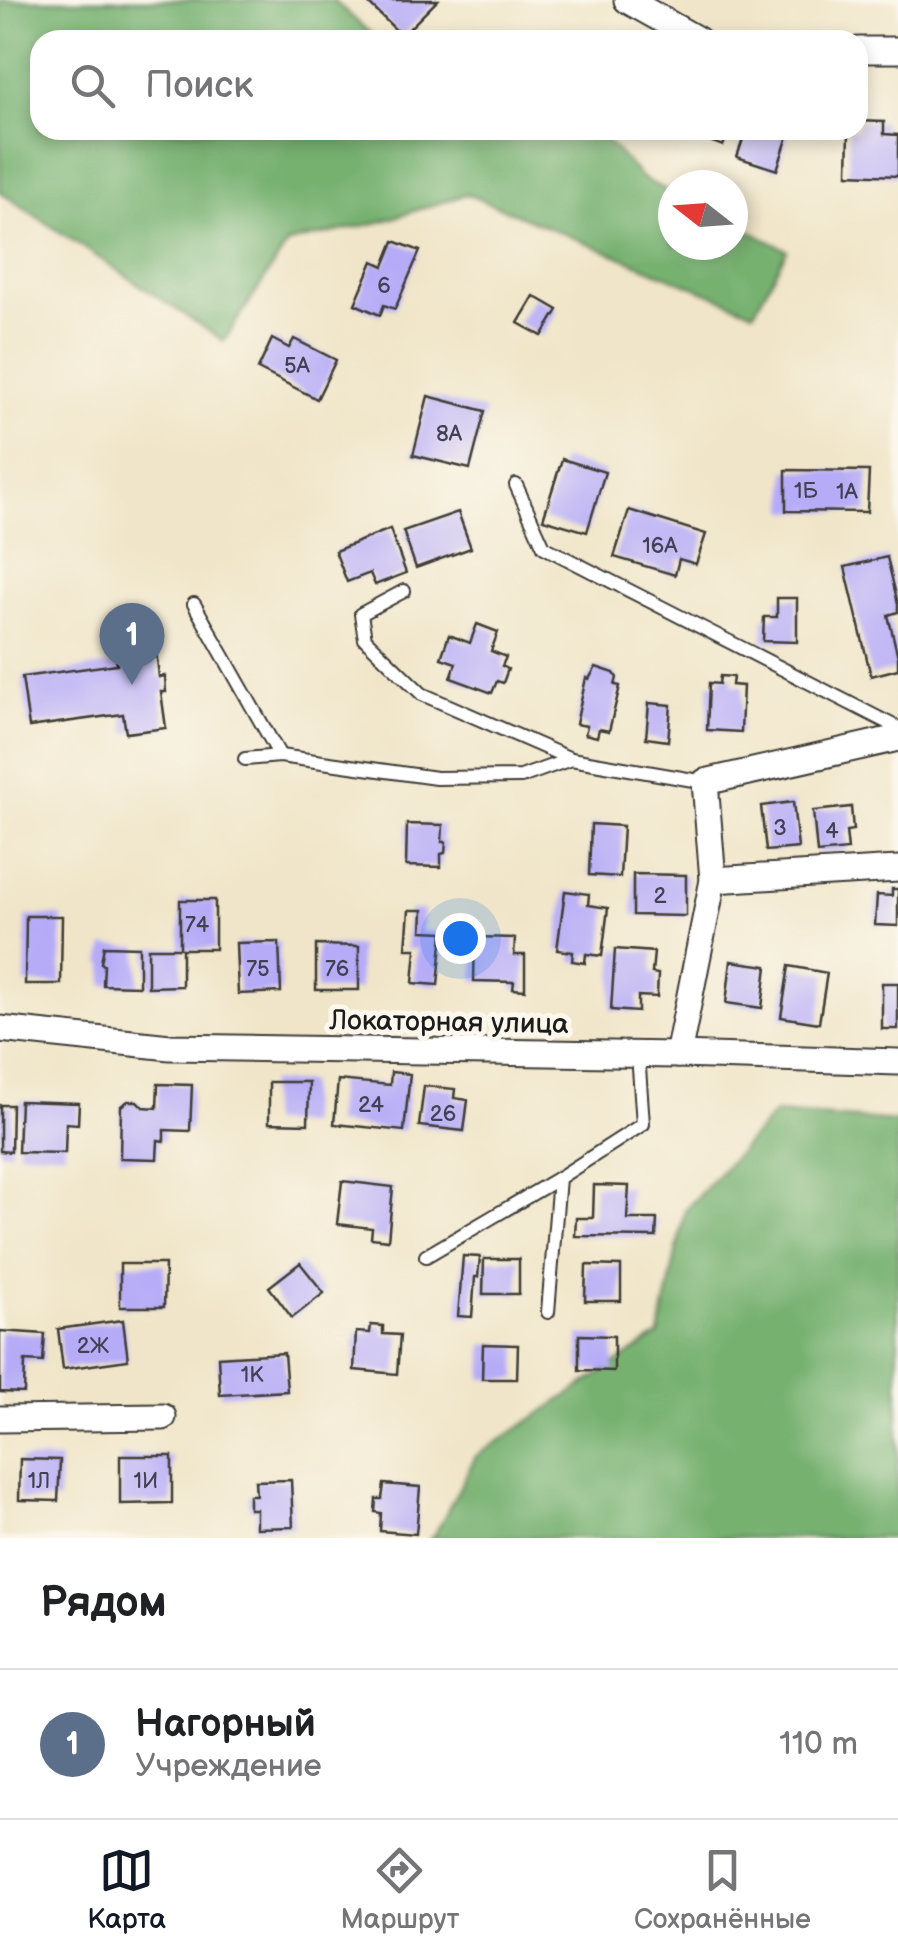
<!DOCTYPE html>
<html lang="ru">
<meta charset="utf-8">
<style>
:root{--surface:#fff;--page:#f2f2f2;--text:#202124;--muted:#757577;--line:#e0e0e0;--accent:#111827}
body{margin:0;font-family:"Balsamiq Sans",sans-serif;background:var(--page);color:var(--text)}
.compass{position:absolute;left:658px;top:170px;width:90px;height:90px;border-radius:50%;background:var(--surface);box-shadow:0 5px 15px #0003;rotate:287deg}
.you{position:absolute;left:460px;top:938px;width:35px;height:35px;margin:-25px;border:8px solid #fff;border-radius:50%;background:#1a73e8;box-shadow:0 0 0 15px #1a73e833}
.badge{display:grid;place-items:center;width:65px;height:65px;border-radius:50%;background:var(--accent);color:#fff;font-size:32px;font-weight:700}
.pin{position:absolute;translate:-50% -82px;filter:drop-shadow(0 2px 5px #0008)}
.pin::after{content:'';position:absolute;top:52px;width:35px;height:30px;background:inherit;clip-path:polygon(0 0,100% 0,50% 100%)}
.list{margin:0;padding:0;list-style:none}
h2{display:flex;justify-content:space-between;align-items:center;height:130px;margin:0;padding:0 40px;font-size:42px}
h2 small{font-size:32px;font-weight:400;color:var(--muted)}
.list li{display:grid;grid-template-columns:65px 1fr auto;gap:30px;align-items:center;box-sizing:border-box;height:150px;padding:0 40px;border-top:2px solid var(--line)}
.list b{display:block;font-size:38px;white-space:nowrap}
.list p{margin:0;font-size:32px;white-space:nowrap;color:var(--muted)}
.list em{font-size:32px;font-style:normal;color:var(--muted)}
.icon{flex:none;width:55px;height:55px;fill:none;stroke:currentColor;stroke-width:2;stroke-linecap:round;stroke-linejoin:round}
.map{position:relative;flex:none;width:898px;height:1538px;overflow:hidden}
.search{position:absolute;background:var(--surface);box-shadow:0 5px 15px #0003;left:30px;right:30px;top:30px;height:110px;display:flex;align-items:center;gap:25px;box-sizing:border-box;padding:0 35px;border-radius:30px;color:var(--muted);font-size:38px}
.sheet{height:280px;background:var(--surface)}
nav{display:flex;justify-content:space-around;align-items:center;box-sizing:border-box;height:140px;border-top:2px solid var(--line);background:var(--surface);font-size:28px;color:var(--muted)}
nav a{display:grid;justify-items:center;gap:5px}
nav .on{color:var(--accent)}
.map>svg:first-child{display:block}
</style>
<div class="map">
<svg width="898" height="1538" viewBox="0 0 898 1538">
<rect width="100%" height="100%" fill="#fbf7ec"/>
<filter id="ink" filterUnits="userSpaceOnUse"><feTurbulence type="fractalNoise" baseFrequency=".01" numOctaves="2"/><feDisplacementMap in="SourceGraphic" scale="20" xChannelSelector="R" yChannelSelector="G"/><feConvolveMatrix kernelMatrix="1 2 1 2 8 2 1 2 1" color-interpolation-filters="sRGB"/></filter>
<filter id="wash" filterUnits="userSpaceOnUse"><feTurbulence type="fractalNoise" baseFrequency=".0048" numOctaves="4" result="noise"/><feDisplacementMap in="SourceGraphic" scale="40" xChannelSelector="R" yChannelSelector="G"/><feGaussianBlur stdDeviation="2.25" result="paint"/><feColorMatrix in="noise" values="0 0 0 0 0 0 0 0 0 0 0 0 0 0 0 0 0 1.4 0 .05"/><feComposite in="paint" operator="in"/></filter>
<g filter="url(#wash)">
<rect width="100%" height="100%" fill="#f0e5c8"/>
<!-- forest -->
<g fill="#76b170" stroke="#496646" stroke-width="2.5">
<path d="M0,0H333L378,40H40V130H597L643,179L673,193V245H733V223L787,250L754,312L467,194L380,222L288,243L224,341L0,192Z"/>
<path d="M775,1113L898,1122V1538H429L434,1536L476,1456L659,1335L685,1210Z"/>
</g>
<g id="blocks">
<!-- building -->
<g fill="#b6abf7">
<path d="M365,0H438L402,36Z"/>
<path d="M858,121L884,122V134L898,135V176L848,174L849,130H858Z"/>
<path d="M681,130H730L723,146Z"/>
<path d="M746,130H790L777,170L737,157Z"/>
<path d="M394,241L420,251L395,309L384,305L380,315L355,304L373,261L384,266Z"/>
<path d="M534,296L558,310L542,336L518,323Z"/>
<path d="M272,339L289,348L294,339L336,360L317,399L258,369Z"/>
<path d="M428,396L485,411L470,469L413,455Z"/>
<path d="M562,459L605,472L587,532L543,519Z"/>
<path d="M786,470L869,471L867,512L786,511Z"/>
<path d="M629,510L706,534L696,564L679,559L675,575L614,557Z"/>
<path d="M458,512L471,548L416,568L403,531Z"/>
<path d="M390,529L406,573L375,585L370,573L347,582L335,551Z"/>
<path d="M887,557L898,604V612L888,615L898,657V669L871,676L845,567Z"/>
<path d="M777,598H797V642L763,641L764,617H777Z"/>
<path d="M477,624L498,632L491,651L506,657L502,666L508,669L503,683L497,681L492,693L451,678L456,663L441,658L449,635L470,643Z"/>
<path d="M155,641L159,677L165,676L166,692H161L166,728L126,733L123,714L29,727L22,677L117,664L114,646Z"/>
<path d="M596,667L614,673L617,678L615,685L620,686L609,731L599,729L597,737L585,734L587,726L576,724L586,678L589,679Z"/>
<path d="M720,676L733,677L732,685L743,686L741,732L707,730L709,683L719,684Z"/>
<path d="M649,703L671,705L668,741L646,738Z"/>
<path d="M793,802L798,848L766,851L761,806Z"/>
<path d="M851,807L853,830L846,831L848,850L817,853L813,811Z"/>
<path d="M407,824L443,825L442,842H446L445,853L441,854V867L406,866Z"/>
<path d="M591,824L623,826L620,877L589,875Z"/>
<path d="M633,874L686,875V916L633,915Z"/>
<path d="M892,889H898V926L875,925L877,895L892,896Z"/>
<path d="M565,891L589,894L588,905L608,908L602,956L586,954L585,963L572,961L573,952L557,950Z"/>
<path d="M180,900H215V949H182V986L148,987V948H180Z"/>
<path d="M409,910H423L422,931L443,932L438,985L413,983L416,949H406Z"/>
<path d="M26,916H62L61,984H25Z"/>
<path d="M475,937L515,938L514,955H525V990L513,989L514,982L474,981Z"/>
<path d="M279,942L281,992L238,994L236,943Z"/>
<path d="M316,945L359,946V990H316Z"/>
<path d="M104,946L139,947V986L103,985L104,965L101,963Z"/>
<path d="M615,949L654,952L652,973L658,974L657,997L638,996V1012L611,1010Z"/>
<path d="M731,961L767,966L762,1008L726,1003Z"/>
<path d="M789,966L827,973L819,1023L781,1017Z"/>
<rect x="882" y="983" width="16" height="46"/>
<path d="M391,1072L410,1074L404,1131L334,1124L338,1080L390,1085Z"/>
<path d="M269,1082H309L308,1124L269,1123Z"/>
<path d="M158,1084L192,1085L190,1131L164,1130V1141L158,1140L157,1159L120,1158L121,1106L128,1101H137L143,1107L157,1108Z"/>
<path d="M424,1086L455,1089L454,1098L468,1100L464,1131L419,1126Z"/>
<path d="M20,1101L79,1103L78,1124L66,1123L65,1153L18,1152Z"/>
<path d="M0,1105H12L11,1152L0,1151Z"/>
<path d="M342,1181L393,1187L388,1240L371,1238L372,1228L337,1224Z"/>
<path d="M594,1185L629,1186L627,1219H657L656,1237L575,1236L576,1218H593Z"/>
<path d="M463,1256L480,1257L478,1277H475L472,1317L458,1316Z"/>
<path d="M484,1259H519V1294H483Z"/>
<path d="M300,1263L324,1293L292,1318L269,1287Z"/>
<path d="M120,1264H165L164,1307H120Z"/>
<path d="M586,1265L621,1266V1301H585Z"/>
<path d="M123,1320L128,1360L63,1369L58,1329Z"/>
<path d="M371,1325L383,1326V1334L400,1335L397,1374L354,1370L356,1332L370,1333Z"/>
<path d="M0,1331L45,1334L43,1362L25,1361L24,1393L0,1392Z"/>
<path d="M579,1335L614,1336V1371L579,1370Z"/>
<path d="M483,1344L518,1345L517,1379H482Z"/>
<path d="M284,1353L287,1391L220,1395L218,1357Z"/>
<path d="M120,1456H172V1503L120,1504Z"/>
<path d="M20,1459L60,1460L58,1501L19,1500Z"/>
<path d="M291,1480L293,1527L256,1528V1509H249V1495H256L255,1481Z"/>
<path d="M384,1484L420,1487L416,1534L380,1531L381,1513L375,1512L376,1499H382Z"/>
</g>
</g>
</g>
<g filter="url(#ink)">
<use href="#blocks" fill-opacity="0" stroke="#3c3a36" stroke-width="2.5"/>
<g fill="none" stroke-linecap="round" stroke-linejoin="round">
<defs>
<g id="service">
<path d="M516,485L544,547L898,728"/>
<path d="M404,591L361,614L365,639L422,694L571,759L705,782"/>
<path d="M194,604L280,756"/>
<path d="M245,759L280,756L436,778L521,777L571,759"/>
<path d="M426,1256L559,1178L643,1124L638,1054"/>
<path d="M548,1312L559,1178"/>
</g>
<g id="minor">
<path d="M627,0L698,40"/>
<path d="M858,50H898"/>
<path d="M713,880L898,869"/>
<path d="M0,1029L170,1047L678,1055L898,1062"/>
<path d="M678,1055L713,880L705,782L898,738"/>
<path d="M0,1419L163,1417"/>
</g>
</defs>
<!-- service casing -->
<use href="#service" stroke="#3c3a36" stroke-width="16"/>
<!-- minor casing -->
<use href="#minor" stroke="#3c3a36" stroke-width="29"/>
<!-- service -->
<use href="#service" stroke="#fff" stroke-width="12"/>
<!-- minor -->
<use href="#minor" stroke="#fff" stroke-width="25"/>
</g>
</g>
<g text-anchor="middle" stroke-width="10" stroke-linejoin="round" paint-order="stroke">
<!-- number labels -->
<g font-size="22" fill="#424053">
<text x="384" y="293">6</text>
<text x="297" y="373">5А</text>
<text x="449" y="441">8А</text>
<text x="806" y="498">1Б</text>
<text x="847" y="499">1А</text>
<text x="660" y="553">16А</text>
<text x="780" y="835">3</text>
<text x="832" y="838">4</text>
<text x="660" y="903">2</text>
<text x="197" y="932">74</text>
<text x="258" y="976">75</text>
<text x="337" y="976">76</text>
<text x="371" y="1112">24</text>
<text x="443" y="1121">26</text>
<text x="93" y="1353">2Ж</text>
<text x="252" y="1382">1К</text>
<text x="39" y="1488">1Л</text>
<text x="146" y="1488">1И</text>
</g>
<!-- street labels -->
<g font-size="28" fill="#1c1c1c" stroke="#fbf7ec">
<text transform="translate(449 1021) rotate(1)" y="10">Локаторная улица</text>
</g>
</g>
</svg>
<svg class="compass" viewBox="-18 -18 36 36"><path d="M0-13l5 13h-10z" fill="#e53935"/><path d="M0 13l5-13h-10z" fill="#757577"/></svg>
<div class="you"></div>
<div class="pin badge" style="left:132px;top:685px;background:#5c6f8a">1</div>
<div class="search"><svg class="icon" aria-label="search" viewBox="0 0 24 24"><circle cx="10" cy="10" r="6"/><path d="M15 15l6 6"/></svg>Поиск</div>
</div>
<section class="sheet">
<h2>Рядом<small></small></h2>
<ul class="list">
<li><span class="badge" style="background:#5c6f8a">1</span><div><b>Нагорный</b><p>Учреждение</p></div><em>110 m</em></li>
</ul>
</section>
<nav>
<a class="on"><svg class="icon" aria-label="map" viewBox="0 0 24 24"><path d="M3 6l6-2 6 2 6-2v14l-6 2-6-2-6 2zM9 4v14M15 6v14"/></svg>Карта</a>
<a><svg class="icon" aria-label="directions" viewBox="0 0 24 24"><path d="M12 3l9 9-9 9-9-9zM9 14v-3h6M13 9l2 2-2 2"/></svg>Маршрут</a>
<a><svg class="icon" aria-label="saved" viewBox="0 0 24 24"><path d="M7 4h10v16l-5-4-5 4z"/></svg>Сохранённые</a>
</nav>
